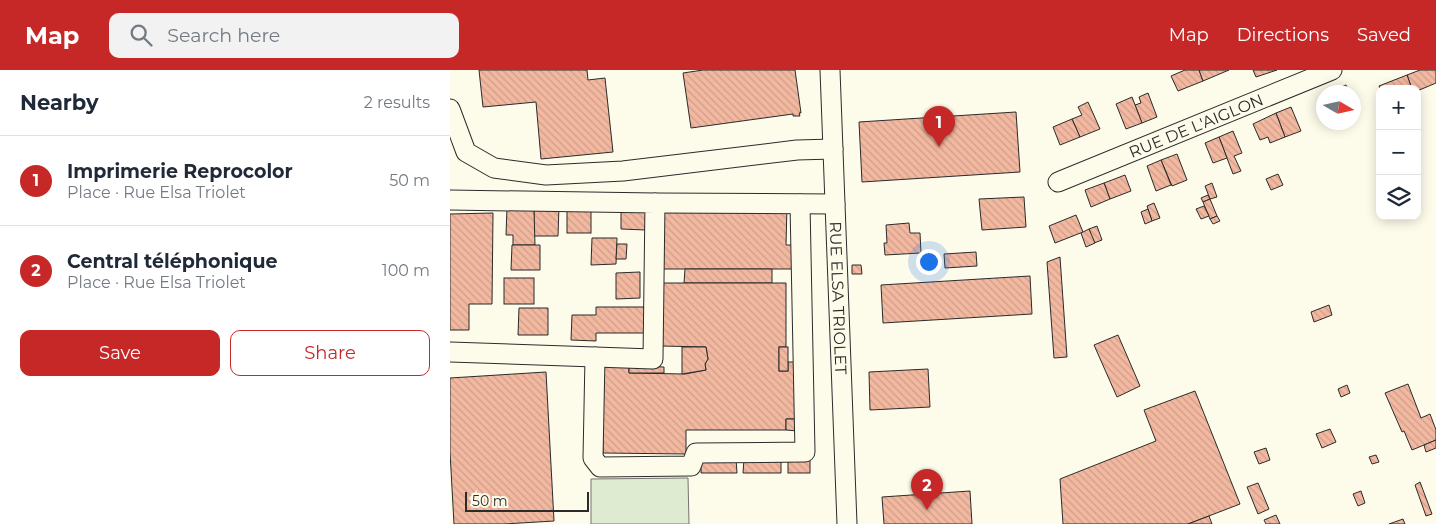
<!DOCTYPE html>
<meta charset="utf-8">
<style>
:root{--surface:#fff;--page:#f2f2f3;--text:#1f2937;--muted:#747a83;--line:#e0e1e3;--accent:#c62828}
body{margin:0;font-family:Montserrat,sans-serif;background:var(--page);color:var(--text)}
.controls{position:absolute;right:15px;top:15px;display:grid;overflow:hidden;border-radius:10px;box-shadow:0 2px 12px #0003}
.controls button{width:45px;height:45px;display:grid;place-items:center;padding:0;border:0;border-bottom:1px solid var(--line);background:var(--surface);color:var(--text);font:25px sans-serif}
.compass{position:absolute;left:866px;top:15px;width:45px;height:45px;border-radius:50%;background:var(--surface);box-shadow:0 2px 12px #0003;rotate:99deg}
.scale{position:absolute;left:15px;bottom:12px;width:124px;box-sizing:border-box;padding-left:5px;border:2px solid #2b2b2b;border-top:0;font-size:14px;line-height:18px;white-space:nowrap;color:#2b2b2b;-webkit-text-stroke:4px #fdfbea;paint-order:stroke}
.you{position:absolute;left:478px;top:191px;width:18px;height:18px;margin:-12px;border:4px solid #fff;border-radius:50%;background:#1a73e8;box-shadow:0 0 0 8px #1a73e833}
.badge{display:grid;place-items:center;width:32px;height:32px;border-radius:50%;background:var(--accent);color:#fff;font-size:16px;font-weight:700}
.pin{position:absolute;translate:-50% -41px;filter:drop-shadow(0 1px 2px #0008)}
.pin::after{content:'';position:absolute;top:26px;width:18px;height:15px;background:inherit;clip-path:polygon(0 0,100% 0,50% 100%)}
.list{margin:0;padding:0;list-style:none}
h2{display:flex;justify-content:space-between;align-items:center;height:65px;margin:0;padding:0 20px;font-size:21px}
h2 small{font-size:16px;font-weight:400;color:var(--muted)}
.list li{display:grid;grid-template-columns:32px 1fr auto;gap:15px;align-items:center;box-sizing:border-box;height:90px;padding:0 20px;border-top:1px solid var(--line)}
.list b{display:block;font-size:19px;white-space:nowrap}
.list p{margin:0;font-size:16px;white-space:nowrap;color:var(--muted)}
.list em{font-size:16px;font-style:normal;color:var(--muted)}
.actions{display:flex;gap:10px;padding:15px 20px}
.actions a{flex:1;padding:11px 0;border:1px solid var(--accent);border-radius:10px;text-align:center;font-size:18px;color:var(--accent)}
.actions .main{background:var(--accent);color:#fff}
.icon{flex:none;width:28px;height:28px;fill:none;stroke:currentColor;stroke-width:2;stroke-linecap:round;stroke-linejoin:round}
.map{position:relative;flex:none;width:986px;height:454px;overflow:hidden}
header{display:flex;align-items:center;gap:30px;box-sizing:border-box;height:70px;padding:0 25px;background:var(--accent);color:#fff}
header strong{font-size:24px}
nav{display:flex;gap:28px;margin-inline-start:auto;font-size:18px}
.search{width:350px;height:45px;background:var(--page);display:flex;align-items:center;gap:12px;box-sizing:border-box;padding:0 18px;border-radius:10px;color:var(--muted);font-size:19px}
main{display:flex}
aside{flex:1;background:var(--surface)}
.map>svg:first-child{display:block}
</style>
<header>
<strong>Map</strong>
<div class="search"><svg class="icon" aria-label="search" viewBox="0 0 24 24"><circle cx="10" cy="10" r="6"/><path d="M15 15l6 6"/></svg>Search here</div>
<nav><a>Map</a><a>Directions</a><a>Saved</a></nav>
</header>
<main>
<aside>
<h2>Nearby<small>2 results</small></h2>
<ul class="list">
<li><span class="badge">1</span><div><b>Imprimerie Reprocolor</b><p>Place · Rue Elsa Triolet</p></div><em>50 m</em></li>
<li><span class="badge">2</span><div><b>Central téléphonique</b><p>Place · Rue Elsa Triolet</p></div><em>100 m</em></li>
</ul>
<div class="actions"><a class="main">Save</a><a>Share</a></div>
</aside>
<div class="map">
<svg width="986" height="454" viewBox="0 0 986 454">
<defs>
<pattern id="building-back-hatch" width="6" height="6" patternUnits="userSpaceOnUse" patternTransform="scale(1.25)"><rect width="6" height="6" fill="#f2b8a0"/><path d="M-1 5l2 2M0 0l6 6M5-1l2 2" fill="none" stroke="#d09e8a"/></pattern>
</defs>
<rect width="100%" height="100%" fill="#fdfbea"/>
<!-- grass -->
<path fill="#deebd1" stroke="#74746e" d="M238,408L239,454H141V409Z"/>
<!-- building -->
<g fill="url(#building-back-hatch)" stroke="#2b2b2b">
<path d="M29,0H137L138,10L155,8L163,82L91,89L86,32L33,37Z"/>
<path d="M253,0H345L351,43H349L350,46H343V44L241,58L233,3Z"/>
<path d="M735,0H749L753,11L728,21L721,6Z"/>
<path d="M749,0H779L753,11Z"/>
<path d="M803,0H827L806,7Z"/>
<path d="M970,0H986V13L967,21V19H962L957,5Z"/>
<path d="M957,5L962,19H930L929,16Z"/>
<path d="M896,15L899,22H884L883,20Z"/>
<path d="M698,23L707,47L692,53L685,35L691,33L689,27Z"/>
<path d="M682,27L692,53L676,59L666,34Z"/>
<path d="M638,32L650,59L630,67L622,49L632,45L628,37Z"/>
<path d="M841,37L851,61L835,67L826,43Z"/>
<path d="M566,42L570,102L412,112L409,52Z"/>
<path d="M826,43L835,67L820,73L818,67L810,70L803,54Z"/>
<path d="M622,49L630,67L610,75L603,57Z"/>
<path d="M783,61L792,83L784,86L791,101L783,104L769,67Z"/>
<path d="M769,67L777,88L763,93L755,73Z"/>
<path d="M727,84L737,110L722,116L711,90Z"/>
<path d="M711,90L721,115L706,121L697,96Z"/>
<path d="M828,104L833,115L821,120L816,109Z"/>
<path d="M675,105L681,121L660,129L654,113Z"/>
<path d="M654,113L660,129L641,137L635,120Z"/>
<path d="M762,113L767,127L760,129L755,116Z"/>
<path d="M758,125L760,129L753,132L751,128Z"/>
<path d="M574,127L576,157L532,160L529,129Z"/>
<path d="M760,129L767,146L760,149L753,132Z"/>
<path d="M704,133L710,148L702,151L697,136Z"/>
<path d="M171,134H196V160L171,159Z"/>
<path d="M84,135L109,136L108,166H84Z"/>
<path d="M212,135H337L336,175H343V199H211Z"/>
<path d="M754,136L759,146L751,149L746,139Z"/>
<rect x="117" y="137" width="24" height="26"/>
<path d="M57,138L84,140L85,175H63V165H56Z"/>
<path d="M698,139L702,151L695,154L691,142Z"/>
<path d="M43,143L42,234H19V260H0V144Z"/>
<path d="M626,145L633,162L605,173L599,156Z"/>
<path d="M767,146L770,151L763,154L760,149Z"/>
<path d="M459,153L460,163H470L471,183L435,185L434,173H437L436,155Z"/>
<path d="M647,156L652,170L644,173L639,159Z"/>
<path d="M639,159L645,173L636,177L631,163Z"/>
<path d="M142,168H167L166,194L141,195Z"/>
<path d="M167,174H177L176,189H166Z"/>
<path d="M62,175H90V200H61Z"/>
<path d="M526,182L527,196L495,198L494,184Z"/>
<path d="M610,187L617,287L604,288L597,192Z"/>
<path d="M402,195H411L412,204H402Z"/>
<path d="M235,199H322V213H234Z"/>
<path d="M190,202V228L166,229V203Z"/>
<path d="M580,206L582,244L433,253L431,215Z"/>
<rect x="54" y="208" width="30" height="26"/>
<path d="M211,213H336V277H329V301H338V292H344L343,295H348V349H336V360H236V384L153,383L151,296H179V303L235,304L256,300L255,294L258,289L256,277L211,276Z"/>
<path d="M879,235L882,245L864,252L861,242Z"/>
<path d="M146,237H196L195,263H146V271L121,270L122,245H146Z"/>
<path d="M69,238H98V265H68Z"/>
<path d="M668,265L690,316L667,327L644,275Z"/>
<path d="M232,277H256L258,289L255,294L256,300L232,304Z"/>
<rect x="329" y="277" width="9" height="24"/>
<path d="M179,296L214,297V303H179Z"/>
<path d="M478,299L480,337L420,340L419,302Z"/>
<path d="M96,302L104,451L54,454H4L0,382V308Z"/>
<path d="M958,314L971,348L980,344L986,360V370L962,380L954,361L952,362L935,323Z"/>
<path d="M897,315L900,323L891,327L888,319Z"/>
<path d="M745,321L790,434L738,454H613L610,409L706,371L694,340Z"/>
<path d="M336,349H348V361L336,360Z"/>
<path d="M880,359L886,372L872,378L866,364Z"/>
<path d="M986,370V378L976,382L974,375Z"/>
<path d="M816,378L820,390L809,394L804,382Z"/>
<path d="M926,385L929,392L922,394L919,387Z"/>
<path d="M251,389H286L287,403H251Z"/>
<path d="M294,389H331V403H293Z"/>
<rect x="338" y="389" width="22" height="14"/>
<path d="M970,412L982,444L976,446L965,415Z"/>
<path d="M808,413L819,439L808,444L797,417Z"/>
<path d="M520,421L522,454H434L432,427Z"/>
<path d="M911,421L915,433L908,436L903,424Z"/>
<path d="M826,445L830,454H816L814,450Z"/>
<path d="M759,446L762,454H738Z"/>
<path d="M953,449L955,454H939Z"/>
</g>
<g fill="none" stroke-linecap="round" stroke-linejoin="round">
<defs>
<g id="minor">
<path id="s1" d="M380,0L397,454"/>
<path d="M0,39L16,82L44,98L96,105L173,101L347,80L383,79"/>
<path id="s2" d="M608,112L882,0"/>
<path d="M0,130L205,133L203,289L0,282"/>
<path d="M205,133L385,134"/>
<path d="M145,287L143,388L150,397L241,396L246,383L355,382L350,134"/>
</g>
</defs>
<!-- minor casing -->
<use href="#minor" stroke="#2b2b2b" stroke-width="21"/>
<!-- minor -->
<use href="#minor" stroke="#fdfbea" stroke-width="19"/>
</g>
<g text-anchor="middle" stroke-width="4" stroke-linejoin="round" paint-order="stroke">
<!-- street labels -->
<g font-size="16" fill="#2b2b2b" stroke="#fdfbea">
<text dy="6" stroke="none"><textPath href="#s2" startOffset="149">RUE DE L'AIGLON</textPath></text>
<text dy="6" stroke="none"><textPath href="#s1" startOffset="228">RUE ELSA TRIOLET</textPath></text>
</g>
</g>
</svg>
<div class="controls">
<button>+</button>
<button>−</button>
<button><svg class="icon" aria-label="layers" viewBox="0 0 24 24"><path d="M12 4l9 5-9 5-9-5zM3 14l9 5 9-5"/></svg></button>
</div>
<svg class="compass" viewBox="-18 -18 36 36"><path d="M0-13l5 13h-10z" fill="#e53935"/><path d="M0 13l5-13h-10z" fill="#747a83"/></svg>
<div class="scale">50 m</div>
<div class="you"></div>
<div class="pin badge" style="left:489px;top:77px">1</div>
<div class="pin badge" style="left:477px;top:440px">2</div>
</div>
</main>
